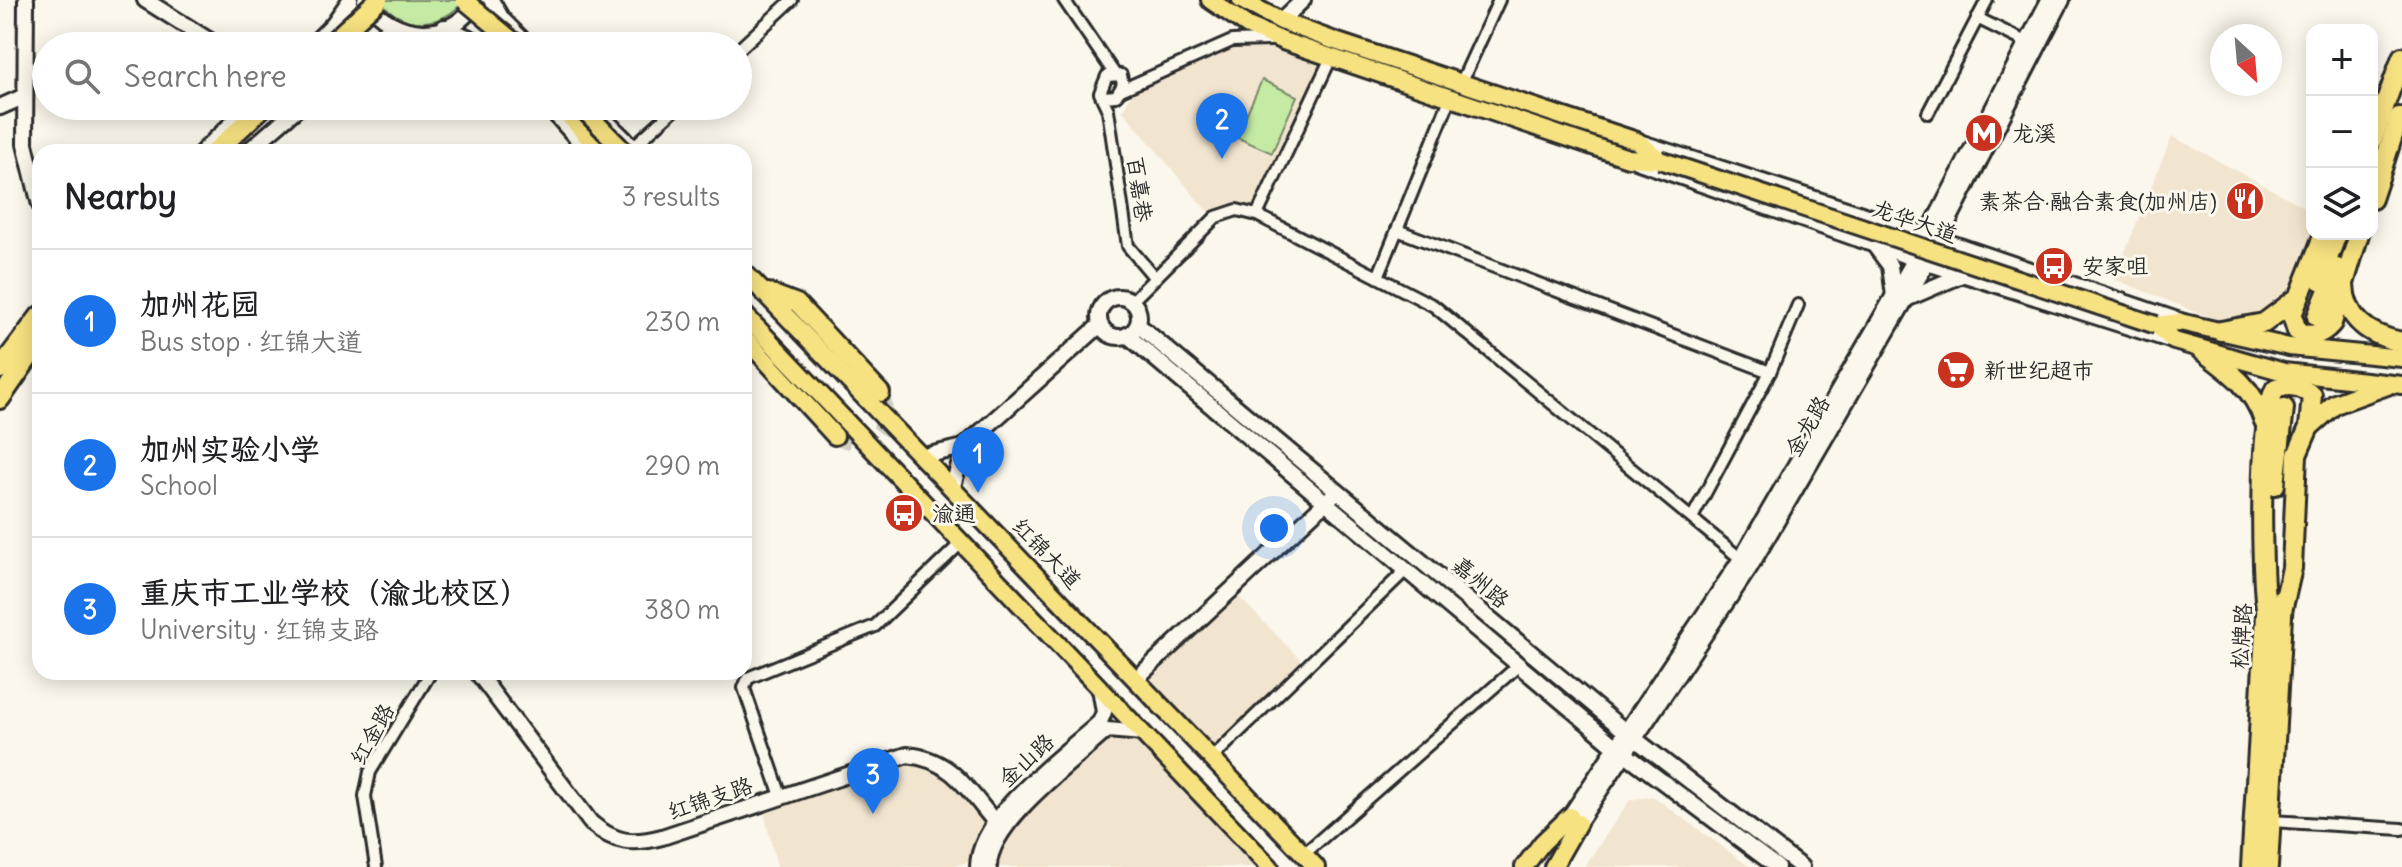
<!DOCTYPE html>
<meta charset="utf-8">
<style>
:root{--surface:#fff;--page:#f6f6f6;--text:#202124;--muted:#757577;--line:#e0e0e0;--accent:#1a73e8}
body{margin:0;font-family:Delius,"LXGW WenKai TC",sans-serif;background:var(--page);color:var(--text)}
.controls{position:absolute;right:24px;top:24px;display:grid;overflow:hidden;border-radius:16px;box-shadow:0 4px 20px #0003}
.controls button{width:72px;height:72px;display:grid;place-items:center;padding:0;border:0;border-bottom:2px solid var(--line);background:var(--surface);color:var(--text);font:40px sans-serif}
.compass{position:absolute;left:2210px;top:24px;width:72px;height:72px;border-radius:50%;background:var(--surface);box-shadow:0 4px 20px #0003;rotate:154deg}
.you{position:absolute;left:1274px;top:528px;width:28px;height:28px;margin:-20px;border:6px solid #fff;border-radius:50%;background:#1a73e8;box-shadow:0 0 0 12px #1a73e833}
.badge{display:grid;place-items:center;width:52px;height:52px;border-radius:50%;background:var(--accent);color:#fff;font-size:26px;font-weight:700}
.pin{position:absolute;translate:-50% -66px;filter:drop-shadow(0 2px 4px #0008)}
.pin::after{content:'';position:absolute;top:42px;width:28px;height:24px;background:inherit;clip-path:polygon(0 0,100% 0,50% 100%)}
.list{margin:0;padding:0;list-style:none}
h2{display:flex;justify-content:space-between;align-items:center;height:104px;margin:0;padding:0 32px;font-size:34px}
h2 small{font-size:26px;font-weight:400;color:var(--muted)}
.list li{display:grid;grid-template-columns:52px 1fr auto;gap:24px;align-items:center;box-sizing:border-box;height:144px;padding:0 32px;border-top:2px solid var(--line)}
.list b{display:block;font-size:30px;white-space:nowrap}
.list p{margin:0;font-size:26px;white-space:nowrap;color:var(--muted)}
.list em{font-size:26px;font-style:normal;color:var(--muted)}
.icon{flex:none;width:44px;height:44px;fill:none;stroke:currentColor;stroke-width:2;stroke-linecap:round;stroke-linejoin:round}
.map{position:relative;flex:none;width:2402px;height:867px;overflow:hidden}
.search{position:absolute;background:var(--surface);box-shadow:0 4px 20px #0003;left:32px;top:32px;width:720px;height:88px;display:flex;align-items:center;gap:20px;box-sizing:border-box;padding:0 28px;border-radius:44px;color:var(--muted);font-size:30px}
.panel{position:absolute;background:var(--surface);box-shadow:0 4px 20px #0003;left:32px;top:144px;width:720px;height:536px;border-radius:24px}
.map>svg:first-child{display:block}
</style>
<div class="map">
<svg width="2402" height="867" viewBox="0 0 2402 867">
<rect width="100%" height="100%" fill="#fbf7ec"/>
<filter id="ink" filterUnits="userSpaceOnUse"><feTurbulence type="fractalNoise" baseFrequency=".0125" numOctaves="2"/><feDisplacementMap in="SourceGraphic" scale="16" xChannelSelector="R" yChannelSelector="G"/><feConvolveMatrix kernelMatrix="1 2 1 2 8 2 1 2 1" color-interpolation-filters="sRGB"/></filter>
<g filter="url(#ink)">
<!-- built -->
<g fill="#f2e5d0">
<path d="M1247,44L1270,46L1318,60L1322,69L1257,209L1212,217L1123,111L1133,91L1226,49Z"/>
<path d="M2172,136L2312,211L2313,234L2288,295L2265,316L2235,323L2216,320L2114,279Z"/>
<path d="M1234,592L1304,663L1213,747L1147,677Z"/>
<path d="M1120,737L1141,745L1256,867H994L1004,834L1108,739Z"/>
<path d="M910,761L944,770L986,819L973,860L953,867H777L763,808Z"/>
<path d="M1653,796L1750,867H1584L1630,800Z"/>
</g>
<!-- green -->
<g fill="#c4eaa4" stroke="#788a68" stroke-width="2">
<path d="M380,0H465C442,28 403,31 380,0Z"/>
<path d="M1262,80L1297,96L1272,153L1236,137Z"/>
</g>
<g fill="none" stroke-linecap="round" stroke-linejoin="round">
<!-- primary-tunnel -->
<path stroke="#d1cec5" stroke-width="16" stroke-dasharray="16 8" stroke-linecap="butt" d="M835,436C871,454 895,429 881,393"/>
<!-- highway-tunnel -->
<path stroke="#d1cec5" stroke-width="18" stroke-dasharray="18 9" stroke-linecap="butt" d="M2284,408L2307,313"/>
<defs>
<g id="street">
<path d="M1064,0L1114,73"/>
<path d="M1977,18L2032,45"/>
<path d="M738,50L792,0"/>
<path d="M1461,83L1499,0"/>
<path d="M1121,90L1232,41L1270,40"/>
<path d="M1103,97L1116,96L1123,85L1121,75L1107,76L1100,93L1108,110L1128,246L1155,278"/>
<path d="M1928,113L1987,0"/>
<path d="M633,147L678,106"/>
<path d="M1257,215L1331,58"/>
<path d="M1397,230L1770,372"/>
<path d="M1378,277L1450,99"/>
<path d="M1132,301L1216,217L1237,210L1257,215L1434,306L1741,559"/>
<path d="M1692,518L1770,372L1798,305"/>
<path d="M1212,758L1406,570"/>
<path d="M781,796L744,688L748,678L875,626L961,543"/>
<path d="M2271,821L2402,829"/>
<path d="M1304,854L1519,665"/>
<path d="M376,867L365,796L370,772L431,672"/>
</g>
<g id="secondary">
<path d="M26,0L25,144L40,205"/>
<path d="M145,0L218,46"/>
<path d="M365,0C392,39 452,46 477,0"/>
<path d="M491,0L502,19L529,46"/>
<path d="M1281,21L1303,0"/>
<path d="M444,27L488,46"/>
<path d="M311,46L333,24L350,0"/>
<path d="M369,46L392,26"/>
<path d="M548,106L589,152"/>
<path d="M591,106L638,152"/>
<path d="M0,107L25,96"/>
<path d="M1642,143L1939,239L2180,321"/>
<path d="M202,152L250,106"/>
<path d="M247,152L300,106"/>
<path d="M1636,161L1915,259L2173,341"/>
<path d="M1875,246L1890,266L1894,296"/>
<circle cx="1119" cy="317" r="20"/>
<path d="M1906,299L1964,274"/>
<path d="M1138,325L1626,732L1801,867"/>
<path d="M1127,335L1616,747L1777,867"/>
<path d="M924,456L964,447"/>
<path d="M953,486L964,447L1100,325"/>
<path d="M477,672L591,823C615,843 632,845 662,837L907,755C955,759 971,796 1001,829"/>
<path d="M1137,678L1332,496"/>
<path d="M1564,825L1741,559L1915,259L2049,0"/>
<path d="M1572,832L1750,567L1927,263L2062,0"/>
<path d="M978,867C978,816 1064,755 1100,722L1104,712L1100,688"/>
<path d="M989,867C989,822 1075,760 1107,730L1143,733"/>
</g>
<g id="primary">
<path d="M1210,0L1248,26L1283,41L1628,158L1660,160"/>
<path d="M1241,0L1281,21L1335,41L1637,141L1660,160"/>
<path d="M560,106L601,152"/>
<path d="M744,272L1316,867"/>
<path d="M768,292L797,303L881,393"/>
<path d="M744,314L1270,867"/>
<path d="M2156,325L2174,341L2284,372L2402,385"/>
<path d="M2156,325L2180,322L2289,347L2402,358"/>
<path d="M744,337L835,436"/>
<path d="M1524,867L1542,843L1570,816"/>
<path d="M1553,867L1578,823"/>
</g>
<g id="highway">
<path d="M2372,141L2402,57"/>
<path d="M215,152L264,106"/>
<path d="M2372,199L2399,117"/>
<path d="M2324,234L2292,315L2297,331C2311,338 2322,335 2332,323L2359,234"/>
<path d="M2320,280L2337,234"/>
<path d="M2344,285C2345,320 2371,336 2402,342"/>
<path d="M2317,317L2337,268"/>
<path d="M2221,331L2264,323L2296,299"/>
<path d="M2201,350C2229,371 2253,387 2264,421"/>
<path d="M0,369L40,316"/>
<path d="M0,399L40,341"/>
<path d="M2309,427L2335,404L2387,385"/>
<path d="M2275,485L2284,408"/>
<path d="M2266,608C2261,572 2258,413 2276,388C2292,384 2299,386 2312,395L2309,427L2297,455L2292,568L2283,607"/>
<path d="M2251,867L2267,598"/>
<path d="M2268,867L2283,598"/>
</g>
</defs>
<!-- street casing -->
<use href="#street" stroke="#2b2b2b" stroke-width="16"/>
<!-- secondary casing -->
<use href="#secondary" stroke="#2b2b2b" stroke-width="20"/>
<!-- primary casing -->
<use href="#primary" stroke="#2b2b2b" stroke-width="22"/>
<!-- highway casing -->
<use href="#highway" stroke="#2b2b2b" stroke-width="24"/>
<!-- street -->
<use href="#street" stroke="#fbf7ec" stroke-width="10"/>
<!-- secondary -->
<use href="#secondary" stroke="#fbf7ec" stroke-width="14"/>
<!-- primary -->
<use href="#primary" stroke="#f7e281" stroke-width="16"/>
<!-- highway -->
<use href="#highway" stroke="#f7e281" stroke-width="18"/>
<defs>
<g id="primary-bridge">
<path d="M464,0L519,46"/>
<path d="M580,106L625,152"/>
<path d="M1660,160L2156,325"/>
</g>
<path id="highway-bridge" d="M328,46L378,0"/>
</defs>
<!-- primary-bridge casing -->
<use href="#primary-bridge" stroke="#2b2b2b" stroke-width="22" stroke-linecap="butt"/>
<!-- highway-bridge casing -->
<use href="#highway-bridge" stroke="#2b2b2b" stroke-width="24" stroke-linecap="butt"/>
<!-- primary-bridge -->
<use href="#primary-bridge" stroke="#f7e281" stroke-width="16"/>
<!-- highway-bridge -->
<use href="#highway-bridge" stroke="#f7e281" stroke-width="18"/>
</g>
</g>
<!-- icons -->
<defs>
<symbol id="metro-disc" viewBox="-11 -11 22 22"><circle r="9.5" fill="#c8321e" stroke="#fbf7ec"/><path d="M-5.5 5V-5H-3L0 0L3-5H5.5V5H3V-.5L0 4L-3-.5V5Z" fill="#fff"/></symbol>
<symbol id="restaurant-disc" viewBox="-11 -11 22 22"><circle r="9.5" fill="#c8321e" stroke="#fbf7ec"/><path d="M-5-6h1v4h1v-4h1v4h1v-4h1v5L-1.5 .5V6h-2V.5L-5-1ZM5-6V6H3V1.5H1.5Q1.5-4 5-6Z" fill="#fff"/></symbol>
<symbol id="bus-disc" viewBox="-11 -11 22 22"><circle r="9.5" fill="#c8321e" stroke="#fbf7ec"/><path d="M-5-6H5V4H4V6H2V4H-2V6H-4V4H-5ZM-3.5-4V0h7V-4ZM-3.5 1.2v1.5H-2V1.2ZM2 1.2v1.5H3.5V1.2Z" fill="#fff"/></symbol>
<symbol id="supermarket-disc" viewBox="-11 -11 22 22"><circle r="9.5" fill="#c8321e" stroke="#fbf7ec"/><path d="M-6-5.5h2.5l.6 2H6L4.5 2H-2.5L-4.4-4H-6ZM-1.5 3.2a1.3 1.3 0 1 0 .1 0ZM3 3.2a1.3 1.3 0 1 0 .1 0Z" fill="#fff"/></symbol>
</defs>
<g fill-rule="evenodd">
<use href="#metro-disc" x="1962" y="111" width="44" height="44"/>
<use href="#restaurant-disc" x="2223" y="179" width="44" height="44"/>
<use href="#bus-disc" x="2032" y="244" width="44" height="44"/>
<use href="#supermarket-disc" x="1934" y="348" width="44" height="44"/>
<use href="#bus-disc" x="882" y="491" width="44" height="44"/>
</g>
<g text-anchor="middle" stroke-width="6" stroke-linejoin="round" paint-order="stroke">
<!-- poi labels -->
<g font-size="22" fill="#2b2b2b" stroke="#fbf7ec" text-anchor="start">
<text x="2012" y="141">龙溪</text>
<text x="2217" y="209" text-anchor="end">素茶合·融合素食(加州店)</text>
<text x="2082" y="274">安家咀</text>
<text x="1984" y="378">新世纪超市</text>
<text x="932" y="521">渝通</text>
</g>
<!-- street labels -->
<g font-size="22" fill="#2b2b2b" stroke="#fbf7ec">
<text transform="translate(1140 189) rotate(82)" y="8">百嘉巷</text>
<text transform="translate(1915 221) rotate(19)" y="8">龙华大道</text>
<text transform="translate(1807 426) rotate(-60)" y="8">金龙路</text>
<text transform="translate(1047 553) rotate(46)" y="8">红锦大道</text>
<text transform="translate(1481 582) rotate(40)" y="8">嘉州路</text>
<text transform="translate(2241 636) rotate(-86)" y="8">松牌路</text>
<text transform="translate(372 734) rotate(-61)" y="8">红金路</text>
<text transform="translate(1026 760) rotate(-43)" y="8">金山路</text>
<text transform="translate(710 798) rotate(-19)" y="8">红锦支路</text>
</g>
</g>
</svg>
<div class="controls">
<button>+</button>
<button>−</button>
<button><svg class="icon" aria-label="layers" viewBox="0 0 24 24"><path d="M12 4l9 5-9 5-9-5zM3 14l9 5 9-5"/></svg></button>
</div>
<svg class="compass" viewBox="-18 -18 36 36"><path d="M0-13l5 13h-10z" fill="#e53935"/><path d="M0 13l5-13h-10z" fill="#757577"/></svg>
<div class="you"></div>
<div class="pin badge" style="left:978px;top:493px">1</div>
<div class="pin badge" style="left:1222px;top:159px">2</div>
<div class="pin badge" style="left:873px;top:814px">3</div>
<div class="search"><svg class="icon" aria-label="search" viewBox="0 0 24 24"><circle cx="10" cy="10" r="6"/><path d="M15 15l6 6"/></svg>Search here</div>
<section class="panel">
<h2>Nearby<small>3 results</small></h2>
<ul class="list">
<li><span class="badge">1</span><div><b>加州花园</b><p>Bus stop · 红锦大道</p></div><em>230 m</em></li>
<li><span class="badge">2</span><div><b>加州实验小学</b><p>School</p></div><em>290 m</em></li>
<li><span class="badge">3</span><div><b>重庆市工业学校（渝北校区）</b><p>University · 红锦支路</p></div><em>380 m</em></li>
</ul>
</section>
</div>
